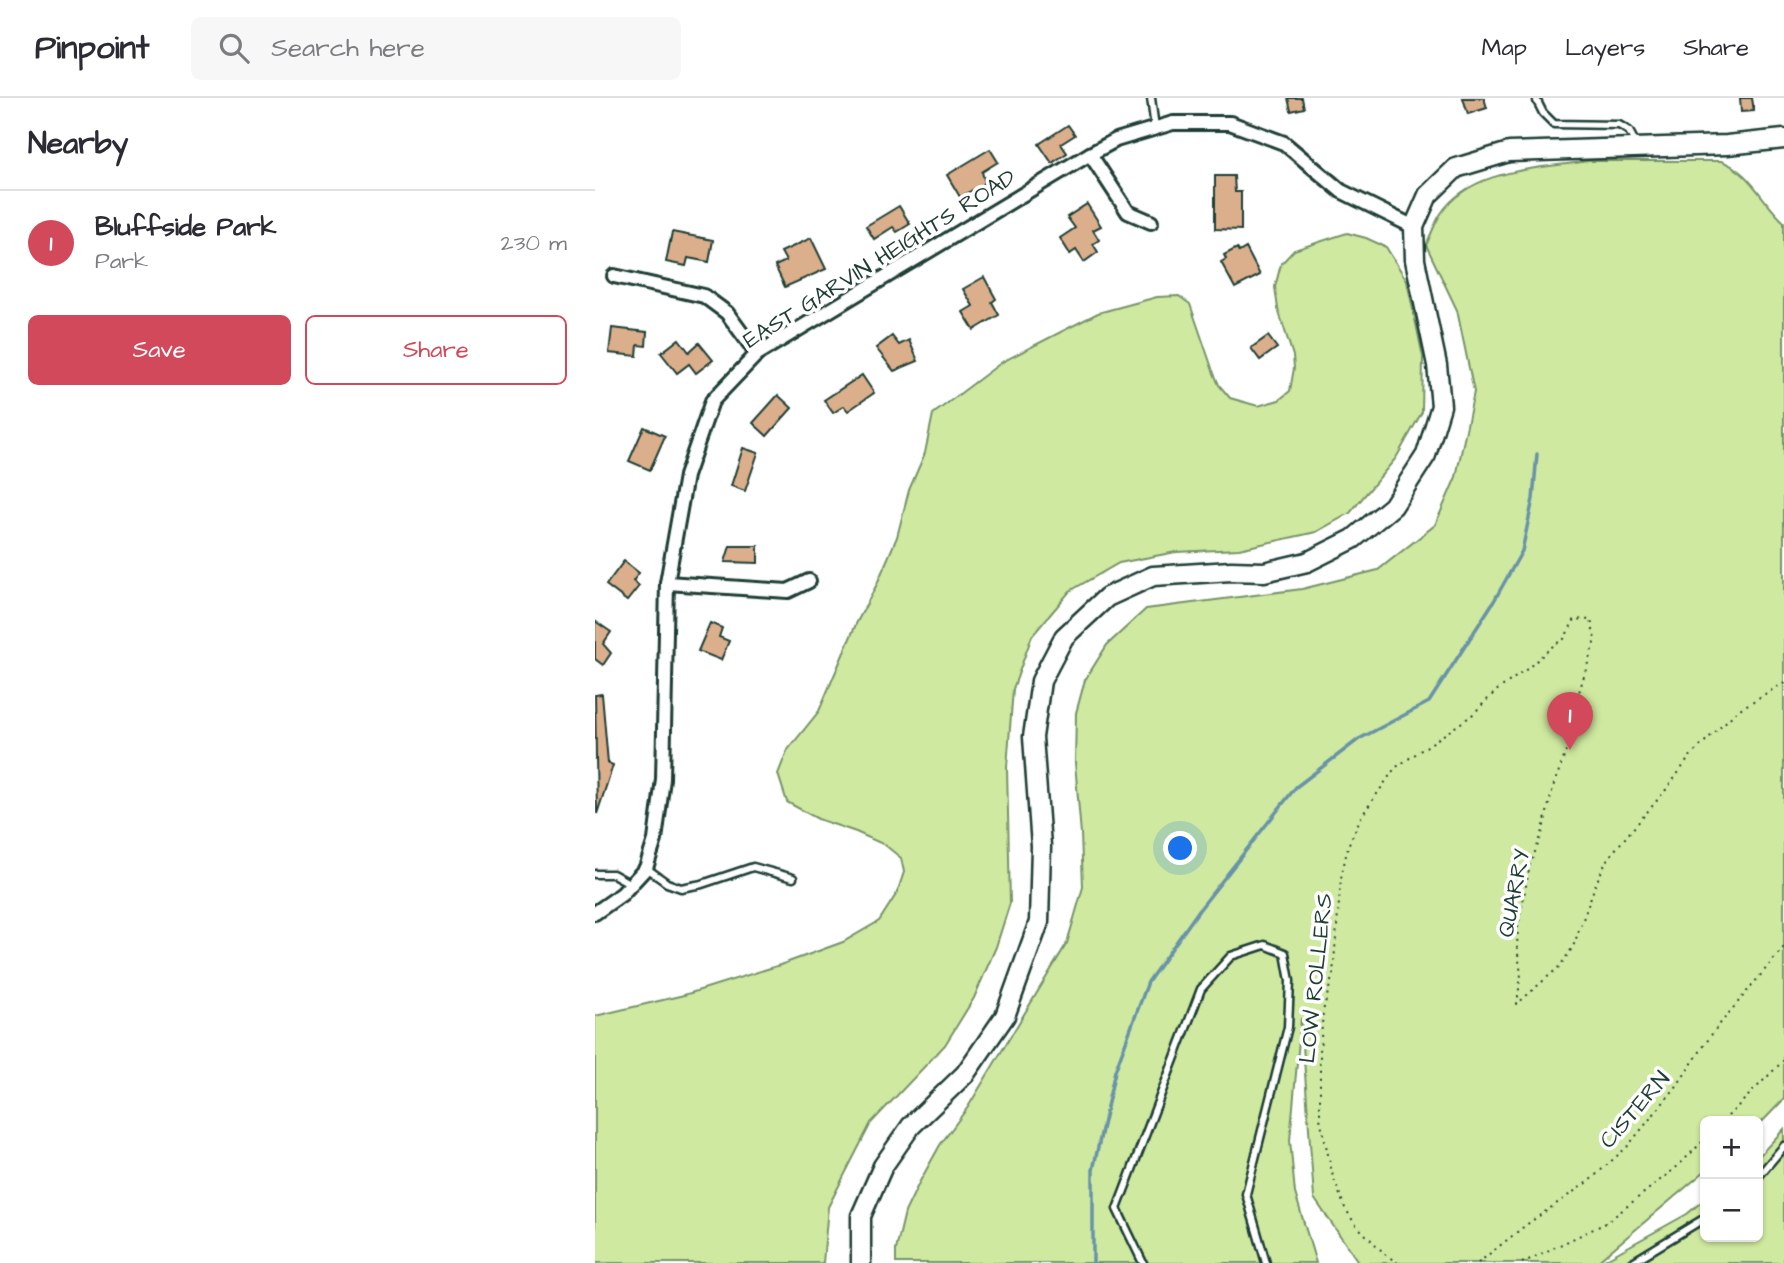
<!DOCTYPE html>
<meta charset="utf-8">
<style>
:root{--surface:#fff;--page:#f7f7f7;--text:#2b2b33;--muted:#7c7c81;--line:#e1e1e2;--accent:#d1495b}
body{margin:0;font-family:"Architects Daughter",sans-serif;background:var(--page);color:var(--text)}
.controls{position:absolute;right:21px;bottom:21px;display:grid;overflow:hidden;border-radius:10px;box-shadow:0 2px 5px #0004}
.controls button{width:63px;height:63px;display:grid;place-items:center;padding:0;border:0;border-bottom:2px solid var(--line);background:var(--surface);color:var(--text);font:35px sans-serif}
.you{position:absolute;left:586px;top:751px;width:24px;height:24px;margin:-18px;border:5px solid #fff;border-radius:50%;background:#1a73e8;box-shadow:0 0 0 10px #1a73e833}
.badge{display:grid;place-items:center;width:46px;height:46px;border-radius:50%;background:var(--accent);color:#fff;font-size:23px;font-weight:700}
.pin{position:absolute;translate:-50% -58px;filter:drop-shadow(0 2px 4px #0008)}
.pin::after{content:'';position:absolute;top:37px;width:24px;height:21px;background:inherit;clip-path:polygon(0 0,100% 0,50% 100%)}
.list{margin:0;padding:0;list-style:none}
h2{display:flex;justify-content:space-between;align-items:center;height:91px;margin:0;padding:0 28px;font-size:30px}
h2 small{font-size:23px;font-weight:400;color:var(--muted)}
.list li{display:grid;grid-template-columns:46px 1fr auto;gap:21px;align-items:center;box-sizing:border-box;height:105px;padding:0 28px;border-top:2px solid var(--line)}
.list b{display:block;font-size:26px;white-space:nowrap}
.list p{margin:0;font-size:23px;white-space:nowrap;color:var(--muted)}
.list em{font-size:23px;font-style:normal;color:var(--muted)}
.actions{display:flex;gap:14px;padding:21px 28px}
.actions a{flex:1;padding:16px 0;border:2px solid var(--accent);border-radius:10px;text-align:center;font-size:24px;color:var(--accent)}
.actions .main{background:var(--accent);color:#fff}
.icon{flex:none;width:38px;height:38px;fill:none;stroke:currentColor;stroke-width:2;stroke-linecap:round;stroke-linejoin:round}
.map{position:relative;flex:none;width:1189px;height:1165px;overflow:hidden}
header{display:flex;align-items:center;gap:42px;box-sizing:border-box;height:98px;padding:0 35px;background:var(--surface);border-bottom:2px solid var(--line)}
header strong{font-size:33px}
nav{display:flex;gap:38px;margin-inline-start:auto;font-size:24px}
.search{width:490px;height:63px;background:var(--page);display:flex;align-items:center;gap:18px;box-sizing:border-box;padding:0 24px;border-radius:10px;color:var(--muted);font-size:26px}
main{display:flex}
aside{flex:1;background:var(--surface)}
.map>svg:first-child{display:block}
</style>
<header>
<strong>Pinpoint</strong>
<div class="search"><svg class="icon" aria-label="search" viewBox="0 0 24 24"><circle cx="10" cy="10" r="6"/><path d="M15 15l6 6"/></svg>Search here</div>
<nav><a>Map</a><a>Layers</a><a>Share</a></nav>
</header>
<main>
<aside>
<h2>Nearby<small></small></h2>
<ul class="list">
<li><span class="badge">1</span><div><b>Bluffside Park</b><p>Park</p></div><em>230 m</em></li>
</ul>
<div class="actions"><a class="main">Save</a><a>Share</a></div>
</aside>
<div class="map">
<svg width="1189" height="1165" viewBox="0 0 1189 1165">
<rect width="100%" height="100%" fill="#fff"/>
<filter id="ink" filterUnits="userSpaceOnUse"><feTurbulence type="fractalNoise" baseFrequency=".0143" numOctaves="2"/><feDisplacementMap in="SourceGraphic" scale="14" xChannelSelector="R" yChannelSelector="G"/><feConvolveMatrix kernelMatrix="1 2 1 2 8 2 1 2 1" color-interpolation-filters="sRGB"/></filter>
<g filter="url(#ink)">
<!-- green -->
<g fill="#cfe9a0" stroke="#77936a" stroke-width="2">
<path d="M993,63H1126C1155,73 1167,104 1189,124V1001L1163,1028V1023H1110V1073L1001,1165H764L719,1100L706,920L695,1042L700,1095L721,1165H301V1152L310,1114L324,1085L345,1047L373,1009L472,845L488,789L486,736L480,665L481,615L490,582L512,547L551,511L707,491L783,472L840,427L861,379L879,294L862,212L831,147C836,137 839,127 845,117C875,70 944,71 993,63Z"/>
<path d="M752,135L771,140L791,149L812,183L828,259L827,314L801,360L755,415L721,434L644,451L581,454L524,465L475,493L437,538L418,591L412,669L415,805L401,849L379,900L350,947L276,1025L233,1109L228,1165H0V918L89,897L185,867L248,844L284,823L302,795L309,774L306,760L290,747L261,734L223,721L192,704L183,676L192,653L224,613L261,526L281,488L302,439L314,392L330,355L338,316L407,264L503,215L562,199L584,198L595,206L618,273L624,287L635,300L663,308L684,302L695,293L699,270L698,258L683,211L680,189L686,166L699,152Z"/>
<path d="M1189,1031V1165H1004L1092,1116L1110,1101V1139H1163V1059Z"/>
</g>
<g fill="none" stroke-linecap="round" stroke-linejoin="round">
<!-- stream -->
<path stroke="#6893a8" stroke-width="3.5" d="M498,1165V1072L520,973L553,884L604,812L701,689L764,641L834,604L899,503L927,453L938,401L942,356"/>
</g>
<!-- building -->
<g fill="#dbaf8b" stroke="#1f3d34" stroke-width="2">
<path d="M693,0H707L709,10L696,13Z"/>
<path d="M868,0H889L892,10L873,16Z"/>
<path d="M1145,0H1157L1159,13L1146,14Z"/>
<path d="M473,27L480,37L466,46L472,55L457,65L444,46Z"/>
<path d="M395,51L403,64L387,74L390,85L365,99L352,77Z"/>
<path d="M620,78H639L640,94H646V132L620,131Z"/>
<path d="M492,106L506,128L498,132L504,142L498,146L503,154L489,164L481,152L475,156L465,140L480,130L472,119Z"/>
<path d="M304,108L315,126L302,134L298,129L279,141L271,128Z"/>
<path d="M77,134L118,142L114,164L93,160L91,168L71,164Z"/>
<path d="M216,140L231,171L190,189L180,168L191,163L186,154Z"/>
<path d="M642,150L644,154L651,150L665,177L640,190L626,164L631,161L629,157Z"/>
<path d="M389,179L401,201L397,204L404,217L379,232L368,214L378,208L368,191Z"/>
<path d="M17,230L52,234L51,248L43,247L42,258L14,255Z"/>
<path d="M297,238L304,247L314,242L323,263L299,273L281,250Z"/>
<path d="M673,238L682,250L665,262L656,250Z"/>
<path d="M84,241L94,254L104,245L118,262L101,275L94,266L82,275L66,255Z"/>
<path d="M267,277L279,295L253,313L249,308L238,315L229,302Z"/>
<path d="M183,297L197,310L172,338L158,325Z"/>
<path d="M49,329L70,338L55,372L34,363Z"/>
<path d="M148,350L163,355L150,393L136,388Z"/>
<path d="M135,448H163V465L130,464Z"/>
<path d="M29,463L44,475L38,483L44,488L32,503L11,487Z"/>
<path d="M0,523L16,534L8,546L16,555L8,567L0,561Z"/>
<path d="M115,525L127,530L124,539L134,543L126,562L103,553Z"/>
<path d="M7,596L13,665L18,667L2,716L0,597Z"/>
</g>
<g fill="none" stroke-linecap="round" stroke-linejoin="round">
<defs>
<g id="service">
<path d="M556,0L560,30"/>
<path d="M942,3L948,15L959,26L1024,27L1034,33L1042,48"/>
<path d="M51,770L72,785L86,790L107,786L158,769L198,780"/>
<path d="M0,776H18L36,786"/>
<path d="M1163,1079L1189,1048"/>
<path d="M548,1165L522,1111L606,891L636,858L670,847L690,855L695,883L693,929L651,1096L671,1165"/>
<path d="M1036,1165L1110,1120"/>
</g>
<g id="minor">
<path d="M495,56L533,114L556,124"/>
<path d="M19,178L109,198L132,215L162,256"/>
<path d="M72,485L193,493L214,483"/>
<path d="M0,815L27,796L51,770L60,742L68,681L72,485L91,378L117,303L162,256L495,56L521,42L578,25H635L689,45L746,93L819,129"/>
</g>
<path id="secondary" d="M266,1165V1118L288,1068L316,1028L370,976L410,918L444,824L446,748L438,639L446,583L469,539L512,499L558,478L636,473L669,474L712,464L758,441L798,408L831,357L846,308L842,267L820,162L819,129L833,97L861,70L914,54L1132,47L1189,41"/>
</defs>
<!-- service casing -->
<use href="#service" stroke="#1f3d34" stroke-width="11"/>
<!-- minor casing -->
<use href="#minor" stroke="#1f3d34" stroke-width="18"/>
<!-- secondary casing -->
<use href="#secondary" stroke="#1f3d34" stroke-width="23"/>
<!-- path -->
<g stroke="#1f3d34" stroke-width="2" stroke-dasharray="2 5" stroke-linecap="butt">
<path d="M1128,1023L1189,962"/>
<path d="M803,1165L791,1157L760,1126L750,1110L738,1079L725,1020V953L728,913L738,876L746,780L753,748L766,719L800,670L876,618L901,593L932,571L959,547L969,541L980,521L996,522L1000,542L981,604L972,651L958,689L947,736L935,767L923,829L922,849L926,876L922,906L965,868L978,849L1001,785L1013,760L1070,693L1097,656L1143,612L1189,585"/>
<path d="M883,1165L931,1127L994,1083L1032,1049L1081,989L1119,933L1189,849"/>
<path d="M927,1165L1011,1125L1083,1068L1110,1041"/>
</g>
<!-- service -->
<use href="#service" stroke="#fff" stroke-width="6"/>
<!-- minor -->
<use href="#minor" stroke="#fff" stroke-width="12"/>
<!-- secondary -->
<use href="#secondary" stroke="#fff" stroke-width="18"/>
</g>
</g>
<g text-anchor="middle" stroke-width="7" stroke-linejoin="round" paint-order="stroke">
<!-- street labels -->
<g font-size="23" fill="#1f3d34" stroke="#fff">
<text transform="translate(284 160) rotate(-32)" y="8">EAST GARVIN HEIGHTS ROAD</text>
<text transform="translate(918 795) rotate(-79)" y="8">QUARRY</text>
<text transform="translate(720 880) rotate(-84)" y="8">LOW ROLLERS</text>
<text transform="translate(1039 1011) rotate(-49)" y="8">CISTERN</text>
</g>
</g>
</svg>
<div class="controls">
<button>+</button>
<button>−</button>
</div>
<div class="you"></div>
<div class="pin badge" style="left:975px;top:652px">1</div>
</div>
</main>
